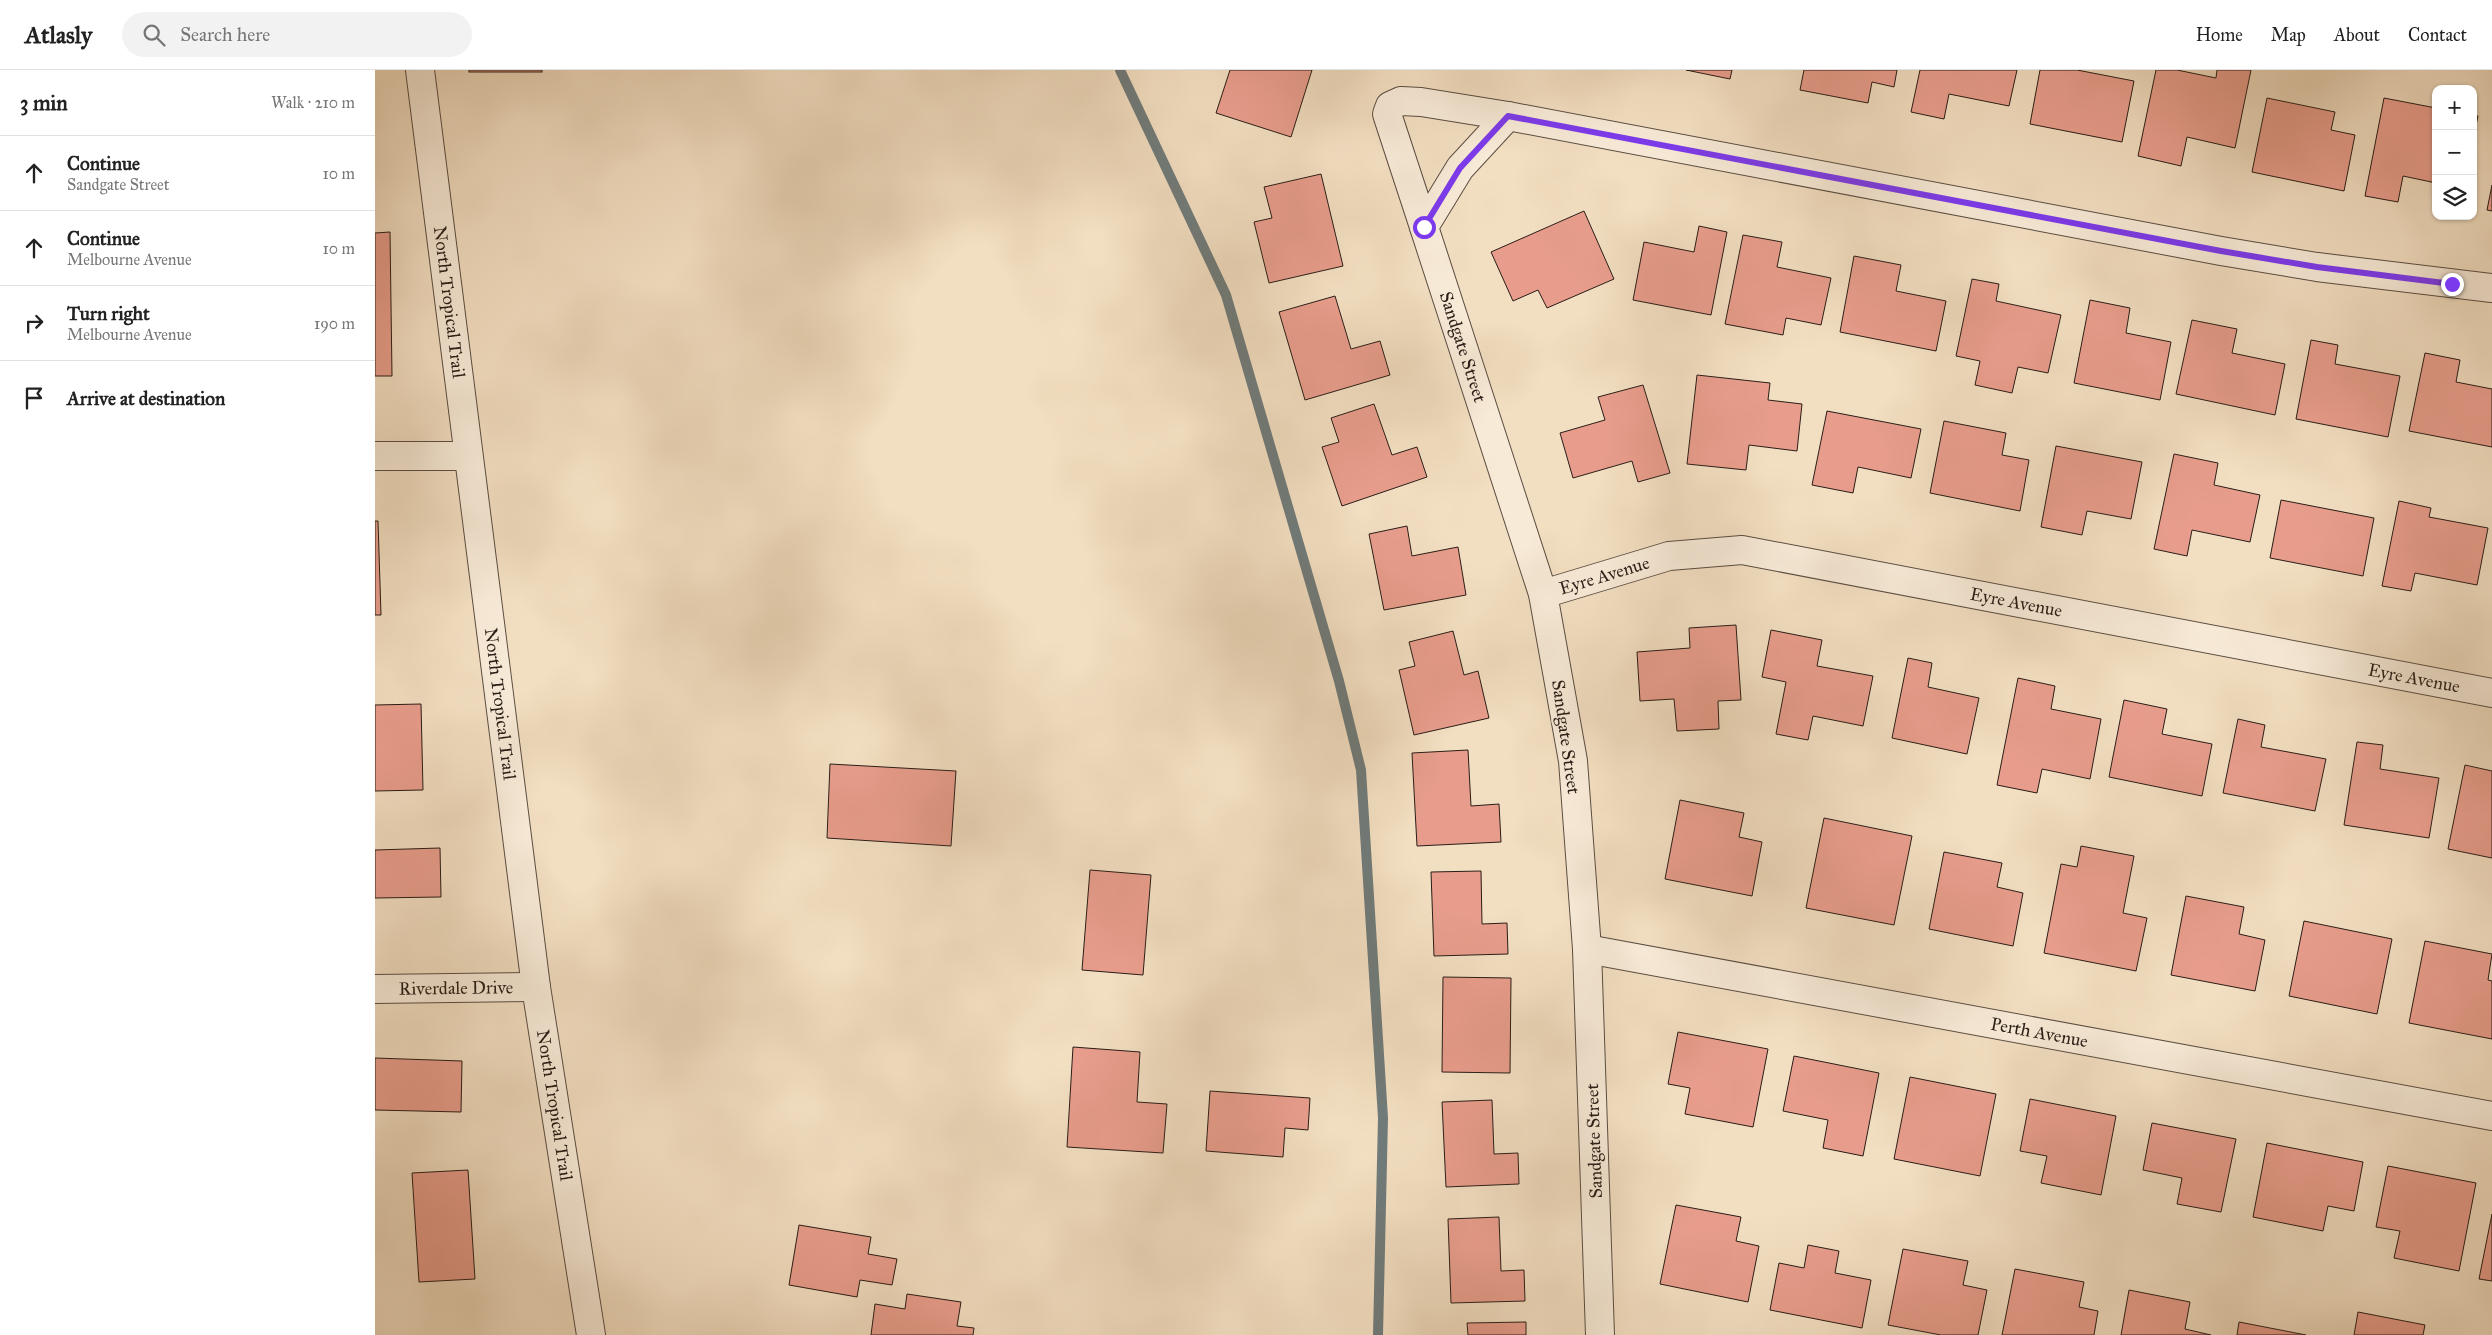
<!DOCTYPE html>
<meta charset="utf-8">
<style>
:root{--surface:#fff;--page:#f2f2f2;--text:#222;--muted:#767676;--line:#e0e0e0}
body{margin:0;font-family:"IM FELL Great Primer",serif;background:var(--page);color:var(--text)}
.controls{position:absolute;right:15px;top:15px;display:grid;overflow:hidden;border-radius:10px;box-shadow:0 1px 4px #0004}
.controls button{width:45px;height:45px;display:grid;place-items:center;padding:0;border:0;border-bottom:1px solid var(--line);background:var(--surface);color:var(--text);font:25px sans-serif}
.stop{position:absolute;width:15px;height:15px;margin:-11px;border:4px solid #7c3aed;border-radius:50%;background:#fff}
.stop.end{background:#7c3aed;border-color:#fff;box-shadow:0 1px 5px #0008}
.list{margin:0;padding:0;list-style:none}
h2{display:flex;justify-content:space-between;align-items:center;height:65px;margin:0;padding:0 20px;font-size:21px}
h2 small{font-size:16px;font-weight:400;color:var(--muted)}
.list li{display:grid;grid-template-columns:32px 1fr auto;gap:15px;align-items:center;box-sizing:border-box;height:75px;padding:0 20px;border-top:1px solid var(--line)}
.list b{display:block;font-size:19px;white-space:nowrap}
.list p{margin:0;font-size:16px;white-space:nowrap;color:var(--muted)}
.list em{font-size:16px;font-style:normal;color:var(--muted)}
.icon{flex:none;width:28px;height:28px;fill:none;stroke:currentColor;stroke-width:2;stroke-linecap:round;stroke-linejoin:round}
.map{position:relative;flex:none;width:2117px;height:1265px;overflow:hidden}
header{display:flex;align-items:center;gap:30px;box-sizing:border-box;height:70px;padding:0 25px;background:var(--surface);border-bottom:1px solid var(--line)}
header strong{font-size:24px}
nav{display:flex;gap:28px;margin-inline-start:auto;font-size:18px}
.search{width:350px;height:45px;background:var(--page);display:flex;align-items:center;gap:12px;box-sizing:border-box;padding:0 18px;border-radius:28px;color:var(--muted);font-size:19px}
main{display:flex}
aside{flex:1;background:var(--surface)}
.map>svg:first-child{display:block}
</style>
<header>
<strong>Atlasly</strong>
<div class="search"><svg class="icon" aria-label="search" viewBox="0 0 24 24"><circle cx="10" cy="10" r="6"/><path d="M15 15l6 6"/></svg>Search here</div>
<nav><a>Home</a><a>Map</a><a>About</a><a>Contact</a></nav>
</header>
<main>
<aside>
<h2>3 min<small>Walk · 210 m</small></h2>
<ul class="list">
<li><svg class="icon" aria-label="ahead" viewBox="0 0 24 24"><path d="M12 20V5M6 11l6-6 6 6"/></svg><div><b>Continue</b><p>Sandgate Street</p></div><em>10 m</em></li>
<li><svg class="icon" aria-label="ahead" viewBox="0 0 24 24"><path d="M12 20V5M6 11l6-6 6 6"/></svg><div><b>Continue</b><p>Melbourne Avenue</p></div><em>10 m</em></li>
<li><svg class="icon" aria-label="right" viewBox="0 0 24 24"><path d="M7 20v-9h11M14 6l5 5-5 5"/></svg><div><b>Turn right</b><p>Melbourne Avenue</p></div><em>190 m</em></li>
<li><svg class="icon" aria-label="arrive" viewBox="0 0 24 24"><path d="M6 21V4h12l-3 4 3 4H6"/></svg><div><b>Arrive at destination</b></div></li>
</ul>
</aside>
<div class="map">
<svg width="2117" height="1265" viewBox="0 0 2117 1265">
<rect width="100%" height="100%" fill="#f2dec1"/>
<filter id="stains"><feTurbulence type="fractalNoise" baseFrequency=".004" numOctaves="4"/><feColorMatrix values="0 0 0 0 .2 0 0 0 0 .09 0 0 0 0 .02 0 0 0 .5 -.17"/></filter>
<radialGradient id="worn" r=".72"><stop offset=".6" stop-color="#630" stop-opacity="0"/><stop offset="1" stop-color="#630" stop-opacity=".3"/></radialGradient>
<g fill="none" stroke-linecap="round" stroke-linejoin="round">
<!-- stream -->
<path stroke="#707b7a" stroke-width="10" d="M745,0L851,225L964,611L986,700L1008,1048L1003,1265"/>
</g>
<!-- building -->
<g fill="#e89d8c" stroke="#291d17">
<rect x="94" y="0" width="73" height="2"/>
<path d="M855,0H937L916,67L841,43Z"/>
<path d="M1311,0H1357L1355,9Z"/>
<path d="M1429,0H1522L1519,17L1497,12L1493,33L1425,20Z"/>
<path d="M1545,0H1642L1634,36L1574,24L1569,49L1536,42Z"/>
<path d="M1665,0H1702L1759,11L1747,72L1655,54Z"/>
<path d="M1781,0H1802L1841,8L1842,0H1876L1860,78L1812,67L1806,96L1763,86Z"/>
<path d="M1892,28L1960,42L1956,60L1980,65L1969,121L1877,102Z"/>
<path d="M2009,28L2061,38V113L2028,106L2023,132L1990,126Z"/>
<path d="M2098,45L2103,46L2098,69Z"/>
<path d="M946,104L968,196L894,213L879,152L897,148L889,117Z"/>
<path d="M2117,115V141L2112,140Z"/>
<path d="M1209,141L1239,209L1172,238L1163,220L1138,231L1116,182Z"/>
<path d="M1324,156L1352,162L1336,245L1258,230L1269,172L1319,182Z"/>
<path d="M15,162L17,306H0V163Z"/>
<path d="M1368,165L1407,172L1402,197L1456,208L1446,255L1411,248L1408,265L1350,254Z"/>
<path d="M1479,186L1526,195L1521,221L1571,231L1561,281L1465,262Z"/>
<path d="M1597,209L1624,214L1621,231L1686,245L1673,303L1643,297L1637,323L1600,315L1605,291L1581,286Z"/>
<path d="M960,226L976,279L1005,271L1015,305L930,330L904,242Z"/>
<path d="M1715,230L1755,238L1751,263L1796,272L1785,330L1699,313Z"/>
<path d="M1817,250L1862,259L1857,283L1910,294L1900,345L1801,324Z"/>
<path d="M1936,270L1963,275L1960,294L2025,306L2013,367L1921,349Z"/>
<path d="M2050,283L2085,290L2081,312L2117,319V377L2034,361Z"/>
<path d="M1322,305L1395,313L1393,330L1427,334L1422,381L1374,375L1371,400L1312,394Z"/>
<path d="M1268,315L1295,403L1263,412L1257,391L1198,408L1185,363L1230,350L1223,327Z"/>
<path d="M999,334L1017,385L1042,377L1052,407L967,436L947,377L964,372L956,348Z"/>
<path d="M1452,341L1546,359L1536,408L1483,397L1478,423L1437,415Z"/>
<path d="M1569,351L1631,363L1627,385L1654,390L1645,441L1555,423Z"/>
<path d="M1681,376L1767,392L1756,449L1712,441L1707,465L1666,457Z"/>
<path d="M1799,384L1843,393L1839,415L1885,425L1875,472L1817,460L1812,486L1779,479Z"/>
<path d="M1906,430L1999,448L1988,506L1895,488Z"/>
<path d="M2024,431L2056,438L2054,447L2113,458L2102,515L2040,503L2036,521L2007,516Z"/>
<path d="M0,451H3L6,545H0Z"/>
<path d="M1032,456L1037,486L1083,477L1091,525L1009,540L994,464Z"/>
<path d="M1361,555L1366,630L1343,631L1344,659L1302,661L1299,629L1265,631L1262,582L1315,578L1314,558Z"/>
<path d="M1396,560L1447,570L1442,596L1498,606L1488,656L1438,646L1433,670L1401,664L1411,612L1387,607Z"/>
<path d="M1078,561L1089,605L1103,601L1114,648L1039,665L1024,600L1040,596L1034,572Z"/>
<path d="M1533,588L1557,593L1553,617L1604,628L1592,684L1517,668Z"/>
<path d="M1643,608L1680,616L1676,639L1726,649L1715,709L1667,699L1662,723L1622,715Z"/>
<path d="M1749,630L1792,639L1787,664L1837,674L1827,726L1734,707Z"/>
<path d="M46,634L48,720L0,721V635Z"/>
<path d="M1863,649L1890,655L1886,677L1951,689L1940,741L1848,723Z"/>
<path d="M1982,672L2008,675L2005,699L2064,708L2054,768L1969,755Z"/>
<path d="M1093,680L1096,736L1124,734L1126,772L1042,776L1037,683Z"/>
<path d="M455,694L581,701L576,776L452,768Z"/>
<path d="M2090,695L2117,701V788L2073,779Z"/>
<path d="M1305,730L1369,743L1364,767L1387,772L1377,826L1290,809Z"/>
<path d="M1449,748L1537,766L1519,855L1431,838Z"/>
<path d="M1706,776L1759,786L1748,843L1772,848L1761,901L1669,883L1686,794L1702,797Z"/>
<path d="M65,778L66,827L0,828V780Z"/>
<path d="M1569,782L1627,793L1622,817L1648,823L1638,876L1554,859Z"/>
<path d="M715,800L776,805L768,905L707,900Z"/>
<path d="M1106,801L1107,854L1132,853L1133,884L1059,886L1056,802Z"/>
<path d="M1811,826L1869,837L1864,864L1890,870L1880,921L1796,905Z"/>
<path d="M1929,851L2017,869L2002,944L1914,926Z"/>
<path d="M2050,871L2117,884L2113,910L2117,911V969L2034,953Z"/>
<path d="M1068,907L1136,908L1135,1003L1067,1002Z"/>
<path d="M1303,962L1393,979L1378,1057L1310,1044L1315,1018L1293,1014Z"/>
<path d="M698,977L765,982L762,1032L792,1034L788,1083L692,1077Z"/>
<path d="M1419,986L1504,1003L1488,1086L1448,1078L1453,1050L1408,1041Z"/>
<path d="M0,988L87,991L86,1042L0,1040Z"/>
<path d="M1535,1007L1621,1024L1605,1106L1519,1089Z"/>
<path d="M835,1021L935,1028L933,1060L910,1058L908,1087L831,1081Z"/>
<path d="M1655,1029L1741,1046L1726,1125L1666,1113L1672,1086L1645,1081Z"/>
<path d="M1117,1030L1119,1084L1143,1083L1144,1114L1071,1117L1067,1032Z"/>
<path d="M1777,1053L1861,1069L1846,1142L1802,1134L1807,1108L1768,1100Z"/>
<path d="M1892,1073L1988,1092L1979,1141L1953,1136L1948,1161L1878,1147Z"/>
<path d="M2013,1096L2101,1113L2084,1201L2019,1188L2025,1161L2001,1157Z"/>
<path d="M93,1100L100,1209L44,1212L37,1103Z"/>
<path d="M1301,1135L1366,1147L1361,1171L1384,1176L1373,1232L1285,1214Z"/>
<path d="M2117,1144V1211L2104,1209Z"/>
<path d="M1124,1147L1126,1201L1149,1200L1150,1231L1076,1233L1073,1149Z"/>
<path d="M424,1155L496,1167L493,1184L522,1189L517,1215L485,1210L482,1227L414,1215Z"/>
<path d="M1433,1175L1464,1181L1460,1203L1496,1210L1487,1258L1395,1240L1404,1193L1429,1198Z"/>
<path d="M1528,1179L1593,1191L1588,1215L1612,1220L1603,1265H1566L1513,1255Z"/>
<path d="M1640,1199L1709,1212L1704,1237L1723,1241L1719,1265H1627Z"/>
<path d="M1754,1220L1815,1232L1810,1259L1836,1265H1746Z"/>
<path d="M532,1224L586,1232L582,1256L599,1258L598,1265H496L500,1234L530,1239Z"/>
<path d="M1983,1242L2050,1255L2048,1265H1979Z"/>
<path d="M1151,1252V1265H1093L1092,1253Z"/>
<path d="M1864,1252L1931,1265H1862Z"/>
</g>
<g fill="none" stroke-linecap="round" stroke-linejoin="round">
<defs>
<g id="minor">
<path id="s1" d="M45,0L161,917L216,1265"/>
<path d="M1049,157L1012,44L1015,36L1026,31L1046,32L1133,46"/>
<path d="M0,386H93"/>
<path id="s2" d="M1168,524L1294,486L1367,480L2117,623"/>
<path id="s3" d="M1212,879L2117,1046"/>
<path id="s4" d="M0,919L161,917"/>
<path d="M1225,1265L1212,879L1198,691L1168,524L1049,157L1085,98L1133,46L1846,181L1942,197L2117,218"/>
</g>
</defs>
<!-- minor casing -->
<use href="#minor" stroke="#5b4d42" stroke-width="30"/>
<!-- minor -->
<use href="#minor" stroke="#f7ead7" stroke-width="28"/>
</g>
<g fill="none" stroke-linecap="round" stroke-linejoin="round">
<!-- route -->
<path stroke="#7c3aed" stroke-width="6" d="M1049,157L1085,98L1133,46L1846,181L1942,197L2077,214"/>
</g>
<g text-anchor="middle" stroke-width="4" stroke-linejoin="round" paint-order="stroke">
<!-- street labels -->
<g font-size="18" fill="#291d17" stroke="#f7ead7">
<text dy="6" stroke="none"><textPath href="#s1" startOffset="234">North Tropical Trail</textPath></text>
<text transform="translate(1088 277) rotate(72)" y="6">Sandgate Street</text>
<text dy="6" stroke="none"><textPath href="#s2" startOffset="64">Eyre Avenue</textPath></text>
<text dy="6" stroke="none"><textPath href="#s2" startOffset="484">Eyre Avenue</textPath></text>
<text dy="6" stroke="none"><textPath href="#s2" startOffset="889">Eyre Avenue</textPath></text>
<text dy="6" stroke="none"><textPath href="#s1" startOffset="639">North Tropical Trail</textPath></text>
<text transform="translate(1191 667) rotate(82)" y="6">Sandgate Street</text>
<text dy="6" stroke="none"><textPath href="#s4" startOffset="81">Riverdale Drive</textPath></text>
<text dy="6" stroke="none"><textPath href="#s3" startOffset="460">Perth Avenue</textPath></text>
<text dy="6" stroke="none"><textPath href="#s1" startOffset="1044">North Tropical Trail</textPath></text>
<text transform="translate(1219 1071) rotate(-92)" y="6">Sandgate Street</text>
</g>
</g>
<rect width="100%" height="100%" filter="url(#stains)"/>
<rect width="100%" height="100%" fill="url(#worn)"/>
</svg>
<div class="controls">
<button>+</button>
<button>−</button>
<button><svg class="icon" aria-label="layers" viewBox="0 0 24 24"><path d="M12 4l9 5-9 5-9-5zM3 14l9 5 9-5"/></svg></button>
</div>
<div class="stop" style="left:1049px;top:157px"></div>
<div class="stop end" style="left:2077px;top:214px"></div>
</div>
</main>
